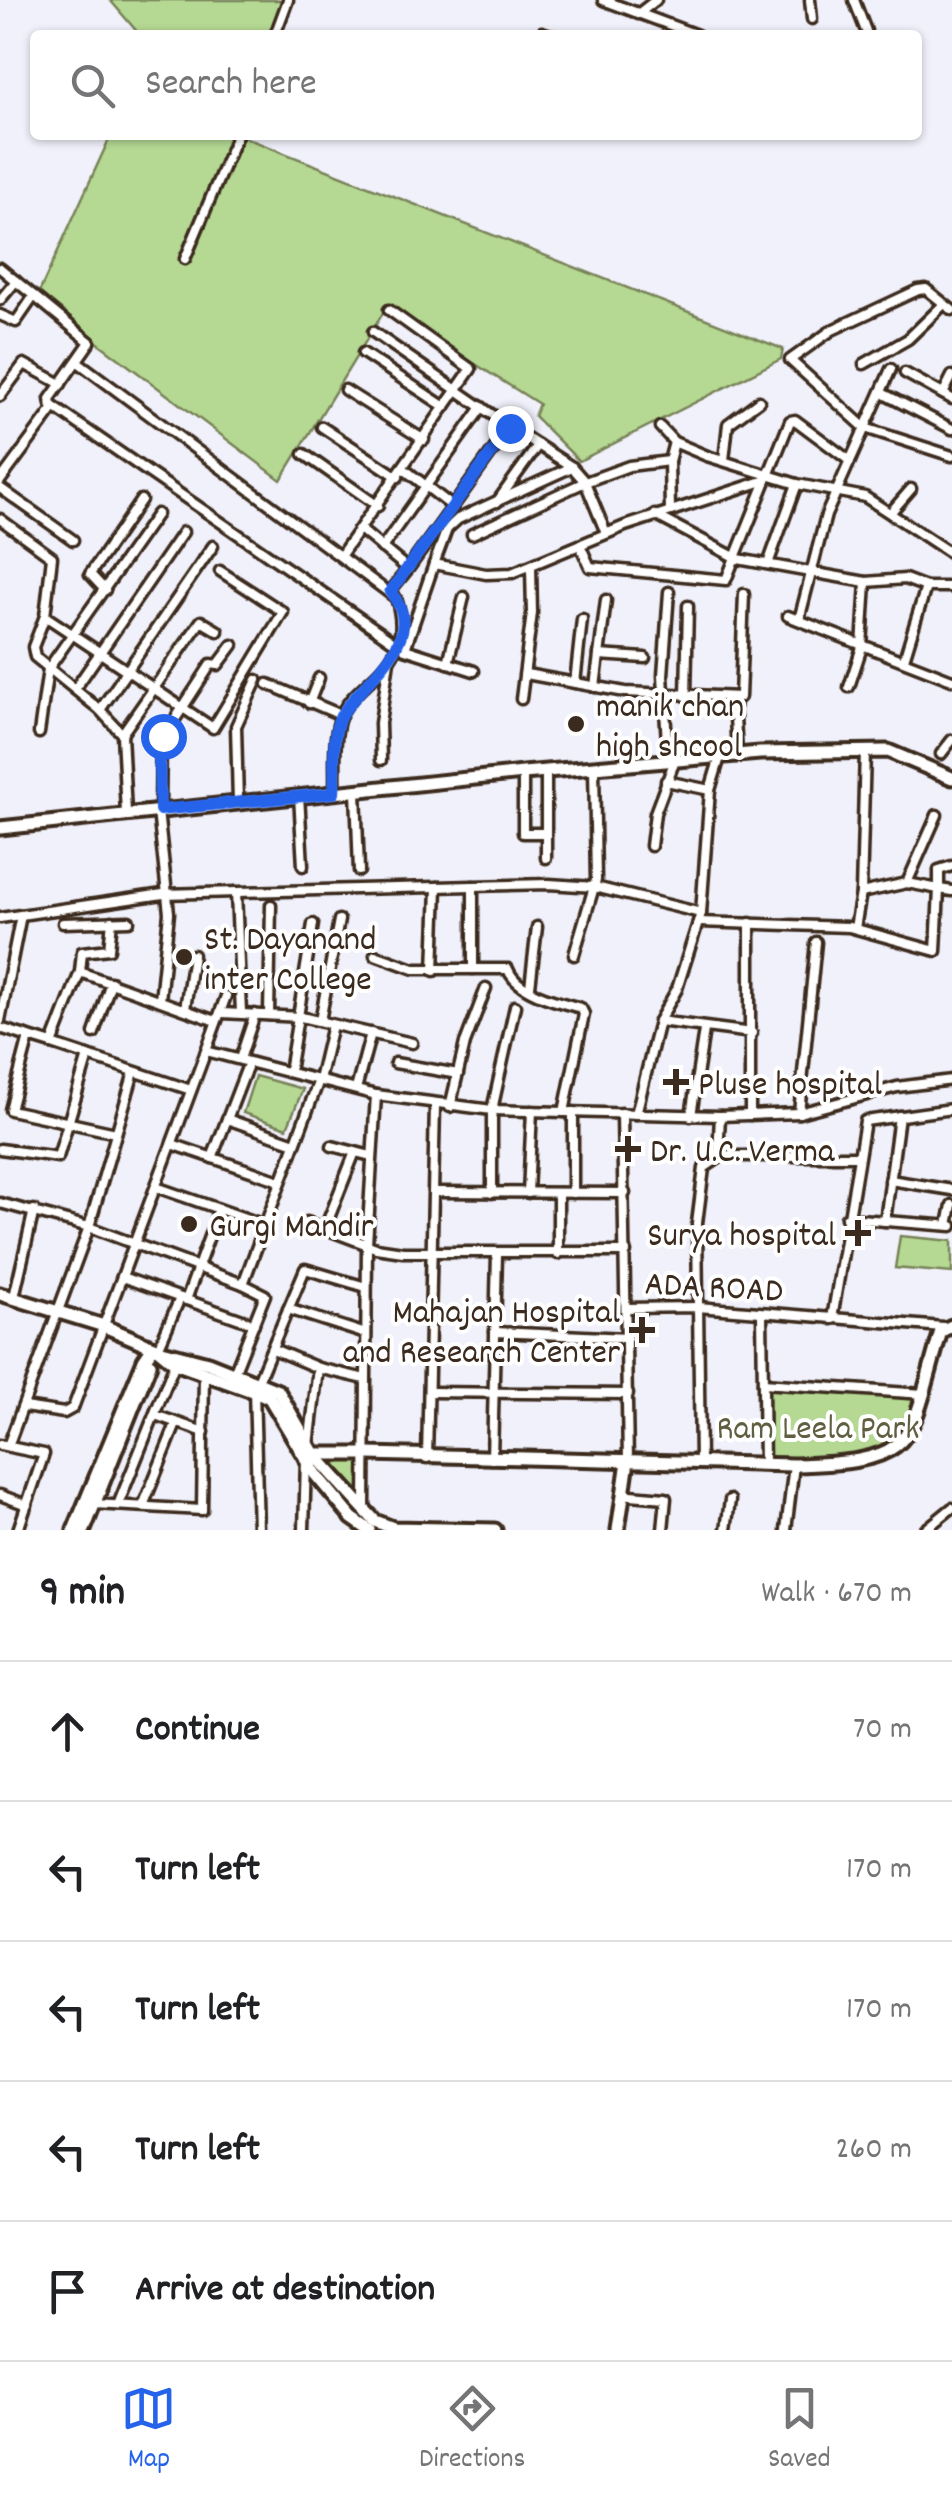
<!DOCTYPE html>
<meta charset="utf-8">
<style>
:root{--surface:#fff;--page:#f6f6f6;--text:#202124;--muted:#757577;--line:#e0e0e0;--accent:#2563eb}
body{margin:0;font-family:Dekko,sans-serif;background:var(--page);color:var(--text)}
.stop{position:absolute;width:30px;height:30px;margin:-22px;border:8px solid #2563eb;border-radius:50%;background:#fff}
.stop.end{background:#2563eb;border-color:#fff;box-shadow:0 2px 10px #0008}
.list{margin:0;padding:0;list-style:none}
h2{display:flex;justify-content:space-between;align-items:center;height:130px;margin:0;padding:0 40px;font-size:42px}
h2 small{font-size:32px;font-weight:400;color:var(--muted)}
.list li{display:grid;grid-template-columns:65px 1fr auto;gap:30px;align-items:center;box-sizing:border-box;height:140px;padding:0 40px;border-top:2px solid var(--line)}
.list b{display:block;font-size:38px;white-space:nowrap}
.list em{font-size:32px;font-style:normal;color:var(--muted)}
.icon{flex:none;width:55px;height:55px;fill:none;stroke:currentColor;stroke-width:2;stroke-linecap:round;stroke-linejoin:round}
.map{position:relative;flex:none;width:952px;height:1530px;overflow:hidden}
.search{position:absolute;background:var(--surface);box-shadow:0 2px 8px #0004;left:30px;right:30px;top:30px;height:110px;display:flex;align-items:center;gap:25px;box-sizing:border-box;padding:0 35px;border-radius:10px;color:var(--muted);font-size:38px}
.sheet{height:830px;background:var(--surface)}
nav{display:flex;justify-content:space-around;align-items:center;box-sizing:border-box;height:140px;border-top:2px solid var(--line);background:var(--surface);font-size:28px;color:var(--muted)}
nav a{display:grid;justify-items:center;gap:5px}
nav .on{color:var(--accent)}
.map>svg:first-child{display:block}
</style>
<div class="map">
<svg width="952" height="1530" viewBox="0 0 952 1530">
<rect width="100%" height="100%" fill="#f1f1fb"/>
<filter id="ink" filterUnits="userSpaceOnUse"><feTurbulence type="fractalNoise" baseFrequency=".01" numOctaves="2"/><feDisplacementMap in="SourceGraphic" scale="20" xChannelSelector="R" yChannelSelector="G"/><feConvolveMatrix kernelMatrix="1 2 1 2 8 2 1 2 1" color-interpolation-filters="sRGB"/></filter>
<g filter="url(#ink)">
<!-- green -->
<g fill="#b5d993" stroke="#788258" stroke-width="2.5">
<path d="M110,0H286L274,35H140Z"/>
<path d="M111,135H238L783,349L781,359L579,461L534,416L539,404L386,308L281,480L37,297Z"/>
<path d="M255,1076L303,1089L287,1128L243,1113Z"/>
<path d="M900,1236L952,1241V1273L895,1268Z"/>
<path d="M767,1387L920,1396L901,1440L878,1457L767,1460Z"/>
<path d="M320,1457L362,1460L363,1504Z"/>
</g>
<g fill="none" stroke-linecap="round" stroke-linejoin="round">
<defs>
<g id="street">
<path d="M603,0L697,35"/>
<path d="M810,0L812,19"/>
<path d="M854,0L866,31"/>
<path d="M638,14L656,0"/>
<path d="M542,32L551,35"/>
<path d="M275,35L288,0"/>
<path d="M185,259L237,135"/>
<path d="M0,268L90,342L50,399L51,405L397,644"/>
<path d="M0,300L16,281"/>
<path d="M952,310L926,289L918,290L832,330L790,360L865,428L952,456"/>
<path d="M0,315L16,322L34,296"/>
<path d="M363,353L445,407"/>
<path d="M78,362L396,598C419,671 351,677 339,721C333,742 336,770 335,793"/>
<path d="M864,364L908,339L944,304"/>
<path d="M905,373L952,399"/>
<path d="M345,390L424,440"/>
<path d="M882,393L952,429"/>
<path d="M943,394L952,376"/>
<path d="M0,396L24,364L61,384"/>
<path d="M322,427L398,477"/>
<path d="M510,427L572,467L585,482L629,466L669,461"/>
<path d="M660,427L674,442L707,456L797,484L865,497L952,554"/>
<path d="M304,454L378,506"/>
<path d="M724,460L728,424L759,401"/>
<path d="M404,469L453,507"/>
<path d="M0,481L54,408"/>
<path d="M0,488L73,540"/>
<path d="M497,502L538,445"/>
<path d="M670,511L669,461L674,442"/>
<path d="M891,512L911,489"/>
<path d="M655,515L738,559L866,582L905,579L926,587H952"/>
<path d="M0,519L52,557L45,616L33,647L35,657L100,710L122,734L201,621L218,631"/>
<path d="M361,530L408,569L510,427L373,332"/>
<path d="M472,534L585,482L606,533"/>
<path d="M580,545L590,567L726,580L790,421L795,420L850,461"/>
<path d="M382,548L482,407"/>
<path d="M341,555L471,369L389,310"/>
<path d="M434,564L447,529L458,519L572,467"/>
<path d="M768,564L797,484"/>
<path d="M105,590L90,574L141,500"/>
<path d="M390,591L408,569"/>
<path d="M45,616L213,728L283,612L220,571"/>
<path d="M788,616L952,680"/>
<path d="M799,620L826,515L891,369"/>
<path d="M599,655L645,658"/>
<path d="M904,659L926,587"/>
<path d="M448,663L464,597"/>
<path d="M474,671L405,649L434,564L486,574L512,573L625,526L766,480"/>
<path d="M526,674L625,692L740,697L744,594"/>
<path d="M575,683L582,619"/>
<path d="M268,684L341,715"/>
<path d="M595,687L606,600"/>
<path d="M849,687L862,647L866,582"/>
<path d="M75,689L183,532"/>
<path d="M686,696L688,606"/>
<path d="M734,698L737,754"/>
<path d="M521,699L532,613L531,567"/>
<path d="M309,703L319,678"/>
<path d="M100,710L213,546"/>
<path d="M39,733L48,669L157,514"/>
<path d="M122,734L126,813"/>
<path d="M941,754L952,740"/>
<path d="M381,760L380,723L389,661"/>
<path d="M668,760L663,675L669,592"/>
<path d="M546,770V858"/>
<path d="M523,773V833H546"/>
<path d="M666,781L710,790L720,757"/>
<path d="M356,791L359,871"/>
<path d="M299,795L303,866"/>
<path d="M238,802L236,726L257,680"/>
<path d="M160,810L161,741L211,664L218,665L233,645"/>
<path d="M158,811L169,913L160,1000"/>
<path d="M651,846L655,813L675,760"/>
<path d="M907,883L937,815"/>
<path d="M236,892L241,1013"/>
<path d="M861,893L907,883L939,889V870L952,866"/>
<path d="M0,918L163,894L549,884L595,887L701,913"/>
<path d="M112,921L109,949L82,952L80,972L52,1044L191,1090"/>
<path d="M698,922L849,927L936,951L939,889L952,891"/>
<path d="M63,923L129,921"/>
<path d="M855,928L861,893L865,751"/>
<path d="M375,955L414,969H508C516,992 558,1002 581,1008L584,1014L564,1112"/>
<path d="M574,955L596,880L594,767"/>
<path d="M473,969V886"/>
<path d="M434,971L437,887"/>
<path d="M80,972L216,1021"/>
<path d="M530,987L537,927"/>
<path d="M185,1009L193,955"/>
<path d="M222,1013L301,1017L412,1043"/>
<path d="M269,1015L271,905"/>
<path d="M0,1021L21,915"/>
<path d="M320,1021L339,920"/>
<path d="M659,1021L677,989L701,913L710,790"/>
<path d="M0,1028L29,1037"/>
<path d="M94,1033L111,982"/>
<path d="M52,1044L29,1037L10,1110L116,1133"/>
<path d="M206,1051L226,996"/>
<path d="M240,1059L255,1014"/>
<path d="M395,1063L458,1074"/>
<path d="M134,1072L89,1227L243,1284L319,1080L332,1025"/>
<path d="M289,1072L313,924"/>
<path d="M356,1089L371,1033"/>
<path d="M450,1107L465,1043L486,988"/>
<path d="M622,1113L628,1461"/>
<path d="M799,1113L816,942"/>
<path d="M636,1114L659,1021L752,1033"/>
<path d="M750,1115V923"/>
<path d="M691,1116L704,1030"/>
<path d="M227,1119L295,1143"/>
<path d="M172,1144L280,1181"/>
<path d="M332,1146L371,1156"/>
<path d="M0,1149L58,1157L88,1056"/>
<path d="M718,1156L720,1116"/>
<path d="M212,1158L249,1062"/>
<path d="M890,1180L952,1190"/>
<path d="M156,1187L265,1225"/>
<path d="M436,1192L625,1193"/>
<path d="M492,1193V1110L515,1006"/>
<path d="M528,1193L532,1111"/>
<path d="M558,1193V1254"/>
<path d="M573,1193V1112"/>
<path d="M0,1203L89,1227L8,1446"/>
<path d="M846,1218L952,1226"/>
<path d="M885,1221L899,1116"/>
<path d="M307,1222L376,1248L403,1252H626"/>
<path d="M948,1225L952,1205"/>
<path d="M325,1228L355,1152"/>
<path d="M122,1277L254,1324"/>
<path d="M14,1297L34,1210"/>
<path d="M186,1300L219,1209"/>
<path d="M626,1308L698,1307L943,1327"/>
<path d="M288,1309L366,1334"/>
<path d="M762,1314L764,1464"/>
<path d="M832,1319L865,1121L952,1109"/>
<path d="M495,1332L627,1338"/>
<path d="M158,1349L180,1298"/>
<path d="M273,1349L318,1368L365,1379"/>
<path d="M234,1373L265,1295L243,1284"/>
<path d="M258,1381L305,1269L366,1287"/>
<path d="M763,1383L924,1394"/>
<path d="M254,1389L258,1530"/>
<path d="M430,1392L628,1394"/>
<path d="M24,1407L64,1413L73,1408L206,1051L376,1095L492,1110L720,1116L799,1113L897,1087L952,1080"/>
<path d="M155,1415L204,1432"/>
<path d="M0,1445L44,1454L18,1530"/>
<path d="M309,1446L318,1368"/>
<path d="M427,1458L435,1106"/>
<path d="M492,1459L497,1254"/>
<path d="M700,1463L697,1223L704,1168L722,1156H857"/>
<path d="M0,1495L27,1505"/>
<path d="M630,1495L666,1498L663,1530"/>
<path d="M94,1504L202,1510L204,1374"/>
<path d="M118,1505L175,1363"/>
<path d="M143,1506L176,1424"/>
<path d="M365,1510L367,1244L376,1095"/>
<path d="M304,1530L306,1460"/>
<path d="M726,1530L730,1500"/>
<path d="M786,1530L794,1465"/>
<path d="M925,1530L952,1508"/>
</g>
<g id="secondary">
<path d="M0,828L523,773L760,753L888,751L952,778"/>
<path d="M0,1294L104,1326L158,1349L175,1363L269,1397L315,1474L352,1518L369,1530"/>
<path d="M162,1351L208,1363L278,1391L314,1454L375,1521L393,1528L495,1530"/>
<path d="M306,1460L314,1454H368L794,1465C922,1462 908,1442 941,1331L952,1326"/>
<path d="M74,1530L144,1360L153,1347"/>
<path d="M84,1530L150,1364"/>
<path d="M618,1530L628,1461"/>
</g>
</defs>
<!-- street casing -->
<use href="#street" stroke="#3b2a1e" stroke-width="15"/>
<!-- secondary casing -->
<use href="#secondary" stroke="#3b2a1e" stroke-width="19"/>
<!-- street -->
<use href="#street" stroke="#fff" stroke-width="8"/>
<!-- secondary -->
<use href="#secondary" stroke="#fff" stroke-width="11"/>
</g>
</g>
<g fill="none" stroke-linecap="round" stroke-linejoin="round" filter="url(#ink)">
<!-- route -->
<path stroke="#2563eb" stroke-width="12" d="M163,736L159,747L160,810L334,793C336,772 330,734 341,716C361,681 432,638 390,592L510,428"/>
</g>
<!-- markers -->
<g fill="#3b2a1e" stroke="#fff" stroke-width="4">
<circle cx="576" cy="724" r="10"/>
<circle cx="184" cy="957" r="10"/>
<path d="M671 1067h10v10h10v10h-10v10h-10v-10h-10v-10h10z"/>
<path d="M623 1134h10v10h10v10h-10v10h-10v-10h-10v-10h10z"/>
<circle cx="189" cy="1224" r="10"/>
<path d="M853 1218h10v10h10v10h-10v10h-10v-10h-10v-10h10z"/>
<path d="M637 1315h10v10h10v10h-10v10h-10v-10h-10v-10h10z"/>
</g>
<g text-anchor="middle" stroke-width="8" stroke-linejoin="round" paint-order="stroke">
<!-- poi labels -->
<g font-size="35" fill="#3b2a1e" stroke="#fff" text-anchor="start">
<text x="596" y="716">manik chan<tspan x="596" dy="40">high shcool</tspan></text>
<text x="204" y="949">St. Dayanand<tspan x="204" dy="40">inter College</tspan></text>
<text x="698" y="1094">Pluse hospital</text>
<text x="650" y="1161">Dr. U.C. Verma</text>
<text x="209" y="1236">Gurgi Mandir</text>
<text x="836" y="1245" text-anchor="end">Surya hospital</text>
<text x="620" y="1322" text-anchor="end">Mahajan Hospital<tspan x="620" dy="40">and Research Center</tspan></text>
</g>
<!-- street labels -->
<g font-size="35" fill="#3b2a1e" stroke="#fff">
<text transform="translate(714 1285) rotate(3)" y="12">ADA ROAD</text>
</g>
<!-- park labels -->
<g font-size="35" fill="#605f41" stroke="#fff">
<text x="818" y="1438">Ram Leela Park</text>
</g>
</g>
</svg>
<div class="stop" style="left:163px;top:736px"></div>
<div class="stop end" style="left:510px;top:428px"></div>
<div class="search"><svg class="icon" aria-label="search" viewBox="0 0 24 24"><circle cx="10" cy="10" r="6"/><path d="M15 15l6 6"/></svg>Search here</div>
</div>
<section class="sheet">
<h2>9 min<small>Walk · 670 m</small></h2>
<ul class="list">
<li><svg class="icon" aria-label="ahead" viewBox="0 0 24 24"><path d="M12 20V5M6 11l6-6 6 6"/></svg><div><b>Continue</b></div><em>70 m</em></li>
<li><svg class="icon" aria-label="left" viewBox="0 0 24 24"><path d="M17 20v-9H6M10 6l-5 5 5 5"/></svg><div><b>Turn left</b></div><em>170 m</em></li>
<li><svg class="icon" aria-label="left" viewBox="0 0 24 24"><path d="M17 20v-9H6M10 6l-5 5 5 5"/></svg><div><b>Turn left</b></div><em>170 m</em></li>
<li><svg class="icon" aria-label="left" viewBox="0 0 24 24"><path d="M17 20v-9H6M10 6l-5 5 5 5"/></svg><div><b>Turn left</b></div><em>260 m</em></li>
<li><svg class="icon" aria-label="arrive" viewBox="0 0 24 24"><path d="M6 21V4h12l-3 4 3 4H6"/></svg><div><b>Arrive at destination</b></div></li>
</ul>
</section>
<nav>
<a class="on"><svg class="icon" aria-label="map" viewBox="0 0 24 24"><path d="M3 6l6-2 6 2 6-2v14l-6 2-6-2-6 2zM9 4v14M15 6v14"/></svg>Map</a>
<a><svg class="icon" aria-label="directions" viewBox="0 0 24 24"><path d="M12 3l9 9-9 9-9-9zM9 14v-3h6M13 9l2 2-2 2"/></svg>Directions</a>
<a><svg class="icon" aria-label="saved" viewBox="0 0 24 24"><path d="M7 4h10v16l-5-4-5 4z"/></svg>Saved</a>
</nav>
